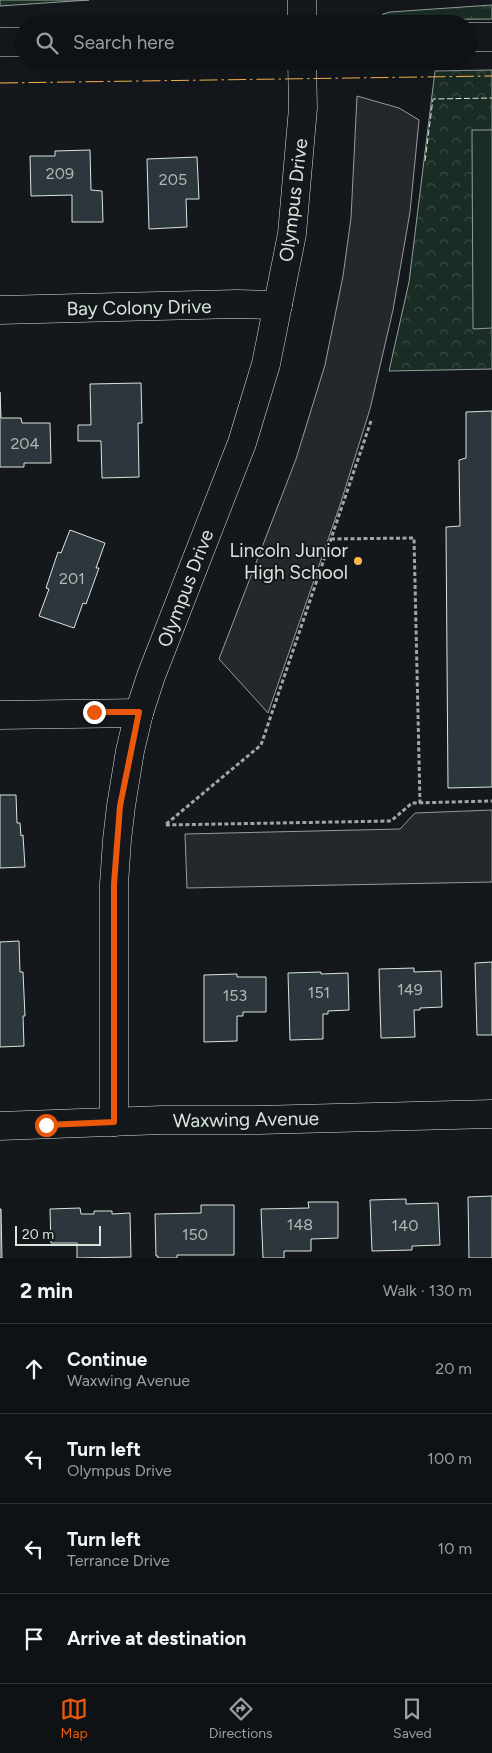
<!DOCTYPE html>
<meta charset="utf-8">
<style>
:root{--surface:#0f1215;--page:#181b1e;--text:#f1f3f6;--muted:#9b9ea0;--line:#2f3234;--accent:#ea580c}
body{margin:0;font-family:Figtree,sans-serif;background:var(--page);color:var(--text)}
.scale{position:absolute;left:15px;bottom:12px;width:86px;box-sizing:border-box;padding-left:5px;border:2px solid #d8e6dc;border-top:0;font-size:14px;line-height:18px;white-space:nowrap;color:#d8e6dc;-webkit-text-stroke:4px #14181c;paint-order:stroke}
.stop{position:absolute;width:15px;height:15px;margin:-11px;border:4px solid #ea580c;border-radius:50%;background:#fff}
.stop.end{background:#ea580c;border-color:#fff;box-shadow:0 1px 5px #0008}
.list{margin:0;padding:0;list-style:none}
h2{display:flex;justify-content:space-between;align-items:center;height:65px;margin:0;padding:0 20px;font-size:21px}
h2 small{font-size:16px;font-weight:400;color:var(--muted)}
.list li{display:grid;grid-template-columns:32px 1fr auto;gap:15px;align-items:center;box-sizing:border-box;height:90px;padding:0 20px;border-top:1px solid var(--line)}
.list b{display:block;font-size:19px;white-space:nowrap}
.list p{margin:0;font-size:16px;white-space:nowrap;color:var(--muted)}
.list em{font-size:16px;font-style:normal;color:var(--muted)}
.icon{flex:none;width:28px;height:28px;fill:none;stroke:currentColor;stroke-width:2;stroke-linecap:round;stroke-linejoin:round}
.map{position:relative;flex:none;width:492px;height:1258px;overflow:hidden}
.search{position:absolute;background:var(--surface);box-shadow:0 5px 20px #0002;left:15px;right:15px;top:15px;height:55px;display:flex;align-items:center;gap:12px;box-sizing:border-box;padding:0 18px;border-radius:28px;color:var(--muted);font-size:19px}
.sheet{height:425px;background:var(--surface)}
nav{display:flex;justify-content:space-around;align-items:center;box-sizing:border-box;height:70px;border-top:1px solid var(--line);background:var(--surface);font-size:14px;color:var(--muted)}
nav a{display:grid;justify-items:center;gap:2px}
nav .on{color:var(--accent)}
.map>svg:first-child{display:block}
</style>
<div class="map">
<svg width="492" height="1258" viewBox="0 0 492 1258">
<defs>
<pattern id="grass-tufts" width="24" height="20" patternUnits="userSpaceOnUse" patternTransform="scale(1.25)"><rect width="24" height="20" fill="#1a2d24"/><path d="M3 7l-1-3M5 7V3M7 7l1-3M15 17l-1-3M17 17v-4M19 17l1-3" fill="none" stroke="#3b4b43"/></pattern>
<pattern id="park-crowns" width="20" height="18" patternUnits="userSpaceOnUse" patternTransform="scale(1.25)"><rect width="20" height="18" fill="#1a2d24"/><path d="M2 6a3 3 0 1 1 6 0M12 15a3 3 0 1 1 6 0" fill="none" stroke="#3b4b43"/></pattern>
</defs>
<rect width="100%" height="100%" fill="#14181c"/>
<!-- grass -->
<g fill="url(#grass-tufts)" stroke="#939e99">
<path d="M0,0H89L0,6Z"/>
<path d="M492,5V19L384,20L381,18L383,14L390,12Z"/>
</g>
<!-- park -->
<path fill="url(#park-crowns)" stroke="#939e99" d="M492,70V369L389,371L409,282L435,71Z"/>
<!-- pitch -->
<path fill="#1a2d24" stroke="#939e99" d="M472,130H492V328L473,329Z"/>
<!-- parking -->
<g fill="#24282b" stroke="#939e99">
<path d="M357,96L399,108L419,120L410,212L393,310L370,409L340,505L268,713L219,659L296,459L325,365L343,276L351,218Z"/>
<path d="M492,810V882L187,888L185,834L400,829L415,813Z"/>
</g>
<!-- building -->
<g fill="#2c363c" stroke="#d8e6dc">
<path d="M90,150L91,190L102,191L103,222H72V195L31,196L30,156H55V151Z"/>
<path d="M197,157L199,199H186L187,227L149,229L147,159Z"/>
<path d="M141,383L142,423H138L139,477L102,478L101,441H78V425H91L90,384Z"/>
<path d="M0,392L1,418H21L22,423H50L51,463H24V467H0Z"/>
<path d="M492,411V787L448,788L446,527L460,526L459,460L466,458V412Z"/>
<path d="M70,530L105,543L96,568H99L86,604L83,603L74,628L39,616L49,589L46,588L58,552L61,553Z"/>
<path d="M0,795H16L17,823H20L21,836L23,835L25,867L0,868Z"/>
<path d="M19,941L20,972H23L25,1016H23L24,1046L0,1047V942Z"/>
<path d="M492,962V1035H477L475,963Z"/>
<path d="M414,968V972L441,971L442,1007L420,1008V1010H414L415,1037L381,1038L379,969Z"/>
<path d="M321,972V974L348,973L349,1010L328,1011V1014H323V1039L290,1040L288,973Z"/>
<path d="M237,974V977H266V1012H243V1016H237V1041L204,1042V975Z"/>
<path d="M492,1196V1258H469L468,1197Z"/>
<path d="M406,1199V1204L438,1203L440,1245L412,1246V1250L372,1251L370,1200Z"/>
<path d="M308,1202H338V1238L311,1239V1251H284V1258H263L261,1209L309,1208Z"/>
<path d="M201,1205H234V1255H177V1258H158V1256H156L155,1214L201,1213Z"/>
<path d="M80,1208L81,1214H94V1211H112V1214L130,1213L131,1257L77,1258V1243H51L50,1209Z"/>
<path d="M0,1209H1L2,1258H0Z"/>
</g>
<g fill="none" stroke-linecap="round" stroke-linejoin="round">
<defs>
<g id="minor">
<path d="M302,0V24"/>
<path d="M0,310L237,304L278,305"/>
<path d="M0,715L139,713"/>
<path d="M114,1122V884L117,840L121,806L130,751L139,713L151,676L242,443L266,364L292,234L303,108L302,61"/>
<path d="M0,1126L162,1120H258L492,1114"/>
</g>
<g id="major">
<path d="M468,37H492"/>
<path d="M0,42H24"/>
</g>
</defs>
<!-- minor casing -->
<use href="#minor" stroke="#d8e6dc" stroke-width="29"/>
<!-- major casing -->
<use href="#major" stroke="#d8e6dc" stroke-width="29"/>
<!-- path -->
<g stroke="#9da8a2" stroke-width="3" stroke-dasharray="4 2.5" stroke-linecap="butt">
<path d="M371,421L261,745L165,825L391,821L412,803L492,801"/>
<path d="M331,539L414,538L420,803"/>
</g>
<!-- minor -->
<use href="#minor" stroke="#14181c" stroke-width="28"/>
<!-- major -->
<use href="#major" stroke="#14181c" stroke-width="28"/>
<!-- fence -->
<path stroke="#d8e6dc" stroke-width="1" stroke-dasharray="6 2.5" stroke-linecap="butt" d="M425,161L433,99L492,98"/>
<!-- power -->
<path stroke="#ffb74d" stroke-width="1" stroke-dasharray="18 4 2.5 4" stroke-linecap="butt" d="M0,83L492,76"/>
</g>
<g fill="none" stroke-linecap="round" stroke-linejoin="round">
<!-- route -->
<path stroke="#ea580c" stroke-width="6" d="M46,1125L114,1122V884L120,806L139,712H94"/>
</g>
<!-- markers -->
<circle fill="#ffb74d" stroke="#14181c" stroke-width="2" cx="358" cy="561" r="5"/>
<g text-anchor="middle" stroke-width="4" stroke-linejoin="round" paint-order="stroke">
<!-- number labels -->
<g font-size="16" fill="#adbab4">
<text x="60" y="179">209</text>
<text x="173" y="185">205</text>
<text x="25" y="449">204</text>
<text x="72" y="584">201</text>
<text x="410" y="995">149</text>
<text x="319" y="998">151</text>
<text x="235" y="1001">153</text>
<text x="300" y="1230">148</text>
<text x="405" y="1231">140</text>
<text x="195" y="1240">150</text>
</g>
<!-- street labels -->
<g font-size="19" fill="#d8e6dc" stroke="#14181c">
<text transform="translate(293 200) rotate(-83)" y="7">Olympus Drive</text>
<text transform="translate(139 307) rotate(-1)" y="7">Bay Colony Drive</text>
<text transform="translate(185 588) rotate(-69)" y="7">Olympus Drive</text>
<text transform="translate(246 1119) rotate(-1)" y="7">Waxwing Avenue</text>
</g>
<!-- poi labels -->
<g font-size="19" fill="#d8e6dc" stroke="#14181c" text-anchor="end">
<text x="348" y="557">Lincoln Junior<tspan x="348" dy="22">High School</tspan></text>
</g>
</g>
</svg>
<div class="scale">20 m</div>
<div class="stop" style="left:46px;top:1125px"></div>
<div class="stop end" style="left:94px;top:712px"></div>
<div class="search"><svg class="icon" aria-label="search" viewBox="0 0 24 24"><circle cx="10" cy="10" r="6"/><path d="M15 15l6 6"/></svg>Search here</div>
</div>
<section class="sheet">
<h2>2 min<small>Walk · 130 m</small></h2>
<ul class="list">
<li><svg class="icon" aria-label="ahead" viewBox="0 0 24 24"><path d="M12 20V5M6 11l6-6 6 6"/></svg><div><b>Continue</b><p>Waxwing Avenue</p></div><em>20 m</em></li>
<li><svg class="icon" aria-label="left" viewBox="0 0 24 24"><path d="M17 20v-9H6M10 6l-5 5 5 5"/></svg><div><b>Turn left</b><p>Olympus Drive</p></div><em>100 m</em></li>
<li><svg class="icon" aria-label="left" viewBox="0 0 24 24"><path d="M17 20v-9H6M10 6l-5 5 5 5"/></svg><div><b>Turn left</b><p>Terrance Drive</p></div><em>10 m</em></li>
<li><svg class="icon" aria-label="arrive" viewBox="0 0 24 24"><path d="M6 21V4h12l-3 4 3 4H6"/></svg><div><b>Arrive at destination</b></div></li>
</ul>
</section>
<nav>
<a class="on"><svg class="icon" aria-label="map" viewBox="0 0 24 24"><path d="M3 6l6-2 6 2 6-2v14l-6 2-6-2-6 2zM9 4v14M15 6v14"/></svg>Map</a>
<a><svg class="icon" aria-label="directions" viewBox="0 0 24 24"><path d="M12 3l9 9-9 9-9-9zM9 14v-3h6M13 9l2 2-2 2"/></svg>Directions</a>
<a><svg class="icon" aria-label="saved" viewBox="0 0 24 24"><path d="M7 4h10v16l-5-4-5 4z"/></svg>Saved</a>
</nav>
